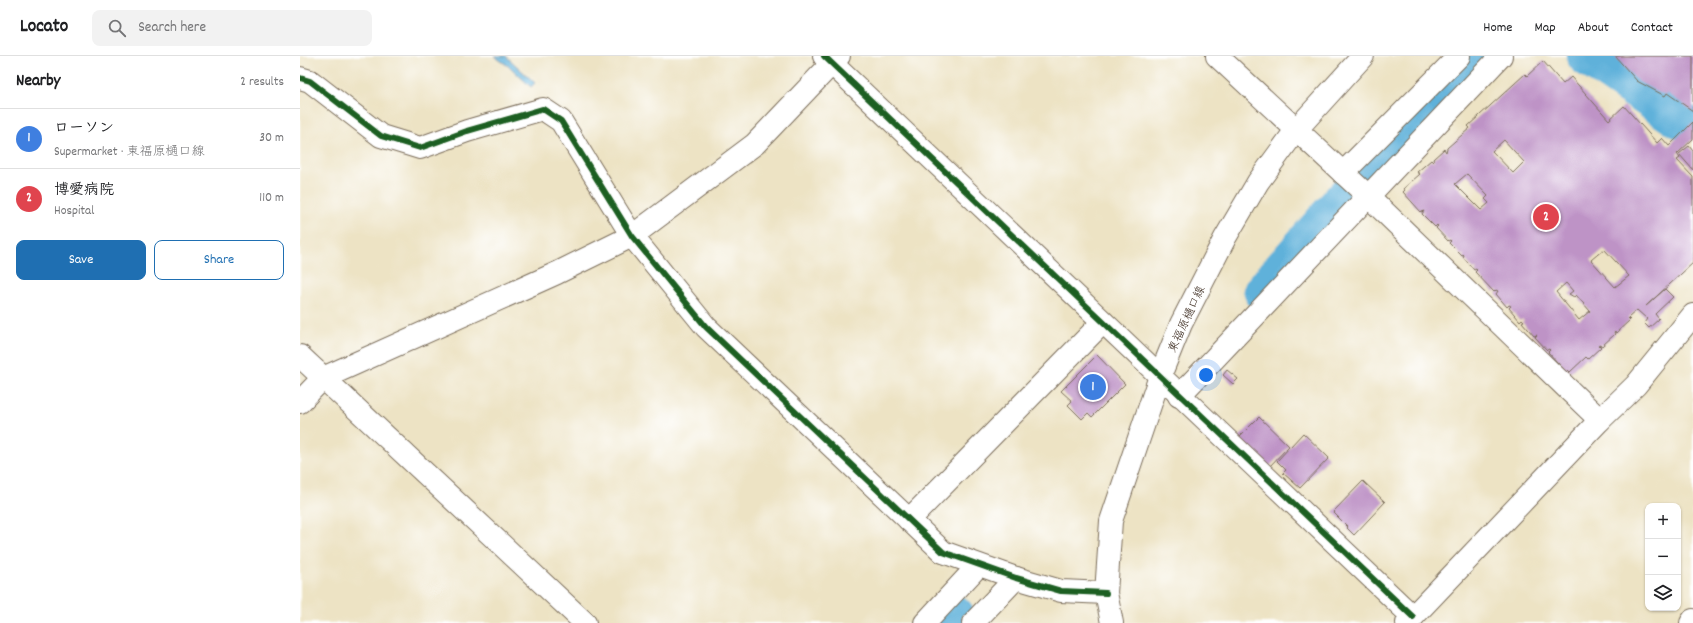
<!DOCTYPE html>
<meta charset="utf-8">
<style>
:root{--surface:#fff;--page:#f2f2f2;--text:#202124;--muted:#757577;--line:#e0e0e0;--accent:#1f6fb2}
body{margin:0;font-family:Dekko,"Klee One",sans-serif;background:var(--page);color:var(--text)}
.controls{position:absolute;right:12px;bottom:12px;display:grid;overflow:hidden;border-radius:8px;box-shadow:0 1px 3px #0004}
.controls button{width:36px;height:36px;display:grid;place-items:center;padding:0;border:0;border-bottom:1px solid var(--line);background:var(--surface);color:var(--text);font:20px sans-serif}
.you{position:absolute;left:906px;top:319px;width:14px;height:14px;margin:-10px;border:3px solid #fff;border-radius:50%;background:#1a73e8;box-shadow:0 0 0 6px #1a73e833}
.badge{display:grid;place-items:center;width:26px;height:26px;border-radius:50%;background:var(--accent);color:#fff;font-size:13px;font-weight:700}
.pin{position:absolute;translate:-50% -50%;border:2px solid #fff;box-shadow:0 1px 4px #0006}
.list{margin:0;padding:0;list-style:none}
h2{display:flex;justify-content:space-between;align-items:center;height:52px;margin:0;padding:0 16px;font-size:17px}
h2 small{font-size:13px;font-weight:400;color:var(--muted)}
.list li{display:grid;grid-template-columns:26px 1fr auto;gap:12px;align-items:center;box-sizing:border-box;height:60px;padding:0 16px;border-top:1px solid var(--line)}
.list b{display:block;font-size:15px;white-space:nowrap}
.list p{margin:0;font-size:13px;white-space:nowrap;color:var(--muted)}
.list em{font-size:13px;font-style:normal;color:var(--muted)}
.actions{display:flex;gap:8px;padding:12px 16px}
.actions a{flex:1;padding:9px 0;border:1px solid var(--accent);border-radius:8px;text-align:center;font-size:14px;color:var(--accent)}
.actions .main{background:var(--accent);color:#fff}
.icon{flex:none;width:22px;height:22px;fill:none;stroke:currentColor;stroke-width:2;stroke-linecap:round;stroke-linejoin:round}
.map{position:relative;flex:none;width:1393px;height:567px;overflow:hidden}
header{display:flex;align-items:center;gap:24px;box-sizing:border-box;height:56px;padding:0 20px;background:var(--surface);border-bottom:1px solid var(--line)}
header strong{font-size:19px}
nav{display:flex;gap:22px;margin-inline-start:auto;font-size:14px}
.search{width:280px;height:36px;background:var(--page);display:flex;align-items:center;gap:10px;box-sizing:border-box;padding:0 14px;border-radius:8px;color:var(--muted);font-size:15px}
main{display:flex}
aside{flex:1;background:var(--surface)}
.map>svg:first-child{display:block}
</style>
<header>
<strong>Locato</strong>
<div class="search"><svg class="icon" aria-label="search" viewBox="0 0 24 24"><circle cx="10" cy="10" r="6"/><path d="M15 15l6 6"/></svg>Search here</div>
<nav><a>Home</a><a>Map</a><a>About</a><a>Contact</a></nav>
</header>
<main>
<aside>
<h2>Nearby<small>2 results</small></h2>
<ul class="list">
<li><span class="badge" style="background:#3f7fe0">1</span><div><b>ローソン</b><p>Supermarket · 東福原樋口線</p></div><em>30 m</em></li>
<li><span class="badge" style="background:#e0444e">2</span><div><b>博愛病院</b><p>Hospital</p></div><em>110 m</em></li>
</ul>
<div class="actions"><a class="main">Save</a><a>Share</a></div>
</aside>
<div class="map">
<svg width="1393" height="567" viewBox="0 0 1393 567">
<rect width="100%" height="100%" fill="#fff"/>
<filter id="ink" filterUnits="userSpaceOnUse"><feTurbulence type="fractalNoise" baseFrequency=".025" numOctaves="2"/><feDisplacementMap in="SourceGraphic" scale="8" xChannelSelector="R" yChannelSelector="G"/><feConvolveMatrix kernelMatrix="1 2 1 2 8 2 1 2 1" color-interpolation-filters="sRGB"/></filter>
<filter id="wash" filterUnits="userSpaceOnUse"><feTurbulence type="fractalNoise" baseFrequency=".012" numOctaves="4" result="noise"/><feDisplacementMap in="SourceGraphic" scale="16" xChannelSelector="R" yChannelSelector="G"/><feGaussianBlur stdDeviation="0.9" result="paint"/><feColorMatrix in="noise" values="0 0 0 0 0 0 0 0 0 0 0 0 0 0 0 0 0 1.4 0 .05"/><feComposite in="paint" operator="in"/></filter>
<g filter="url(#wash)">
<rect width="100%" height="100%" fill="#ede3c4"/>
<!-- water -->
<path fill="#5fb1da" stroke="#4d6e7c" d="M194,0H206L235,27L231,31L211,12Z"/>
<g fill="none" stroke-linecap="round" stroke-linejoin="round">
<!-- river -->
<g stroke="#5fb1da" stroke-width="39">
<path d="M1286,0L1379,63"/>
<path d="M963,235L1074,108L1177,0"/>
<path d="M648,567L655,559"/>
</g>
</g>
<g id="blocks">
<!-- building -->
<g fill="#be93c6" fill-rule="evenodd">
<path d="M1315,0H1393V55L1367,37L1365,40L1337,25Z"/>
<path d="M1243,5L1263,28L1271,21L1309,64L1324,50L1357,87L1362,82L1369,90L1393,66V83L1377,98L1380,102L1377,104L1393,121V207L1346,250L1365,233L1373,241L1355,258L1359,263L1349,272L1344,267L1347,263L1337,254L1328,262L1330,264L1316,277L1315,275L1314,276L1315,278L1302,290L1301,288L1299,289L1301,291L1288,303L1286,301L1270,316L1268,314L1266,316L1248,296L1250,294L1249,293L1247,294L1235,281L1237,279L1234,280L1222,266L1224,265L1222,263L1220,265L1209,252L1211,250L1209,249L1207,251L1196,238L1198,235L1196,234L1194,236L1175,216L1177,214L1176,213L1174,214L1163,201L1164,199L1163,198L1162,200L1149,187L1151,185L1150,184L1148,185L1136,172L1138,170L1137,169L1135,171L1122,158L1124,155L1121,156L1103,136L1105,134L1103,133L1120,118L1117,116L1131,104L1133,106L1134,105L1133,103L1144,93L1146,96L1147,92L1170,72L1168,70L1225,18L1227,20ZM1204,84L1224,106L1213,117L1192,95ZM1167,118L1188,140L1185,143L1189,147L1181,154L1155,128ZM1304,193L1329,220L1315,231L1291,204ZM1266,227L1273,235L1269,238L1274,241L1276,239L1290,255L1279,264L1256,236Z"/>
<path d="M1389,90L1393,95V114L1379,98Z"/>
<path d="M797,299L825,328L792,361L788,357L782,363L768,349L772,345L761,335Z"/>
<path d="M927,314L938,323L933,328L923,319Z"/>
<path d="M959,361L989,390L968,412L937,383Z"/>
<path d="M1003,377L1029,402L1000,432L983,417L986,414L977,405Z"/>
<path d="M1063,425L1085,446L1054,479L1047,472L1048,471L1033,456Z"/>
</g>
</g>
</g>
<g filter="url(#ink)">
<use href="#blocks" fill-opacity="0" stroke="#796b58" stroke-width="1"/>
<g fill="none" stroke-linecap="round" stroke-linejoin="round">
<defs>
<g id="minor">
<path d="M524,0L1113,561"/>
<path d="M917,0L1069,141L1300,364"/>
<path d="M0,22L10,25L81,80L120,92L167,75L243,53L261,65L332,180L406,271L643,496L716,522L761,535L806,537"/>
<path d="M1043,117L1159,0"/>
<path d="M0,300L285,567"/>
<path d="M879,340L1201,0"/>
<path d="M0,346L23,322L257,217L332,180L455,88L539,0"/>
<path d="M609,464L803,266"/>
<path d="M625,567L678,510"/>
<path d="M673,567L716,522"/>
<path d="M1107,567L1300,364L1336,329L1393,259"/>
</g>
<g id="secondary">
<path d="M812,567L806,537L811,465L860,320L881,268L925,182L958,126L996,74L1063,0"/>
<path d="M1391,567L1393,564"/>
</g>
</defs>
<!-- minor casing -->
<use href="#minor" stroke="#796b58" stroke-width="24"/>
<!-- secondary casing -->
<use href="#secondary" stroke="#796b58" stroke-width="24"/>
<!-- minor -->
<use href="#minor" stroke="#fff" stroke-width="22"/>
<!-- secondary -->
<use href="#secondary" stroke="#fff" stroke-width="22"/>
<defs>
<g id="cycleway">
<path d="M524,0L1113,561"/>
<path d="M0,22L10,25L81,80L120,92L167,75L243,53L261,65L332,180L406,271L643,496L716,522L761,535L806,537"/>
</g>
</defs>
<!-- cycleway casing -->
<use href="#cycleway" stroke="#fff" stroke-width="8"/>
<!-- cycleway -->
<use href="#cycleway" stroke="#1b5e20" stroke-width="6"/>
</g>
</g>
<g text-anchor="middle" stroke-width="4" stroke-linejoin="round" paint-order="stroke">
<!-- street labels -->
<g font-size="12" fill="#3b2a1e" stroke="#fff">
<text transform="translate(886 263) rotate(-65)" y="4">東福原樋口線</text>
</g>
</g>
</svg>
<div class="controls">
<button>+</button>
<button>−</button>
<button><svg class="icon" aria-label="layers" viewBox="0 0 24 24"><path d="M12 4l9 5-9 5-9-5zM3 14l9 5 9-5"/></svg></button>
</div>
<div class="you"></div>
<div class="pin badge" style="left:793px;top:331px;background:#3f7fe0">1</div>
<div class="pin badge" style="left:1246px;top:161px;background:#e0444e">2</div>
</div>
</main>
